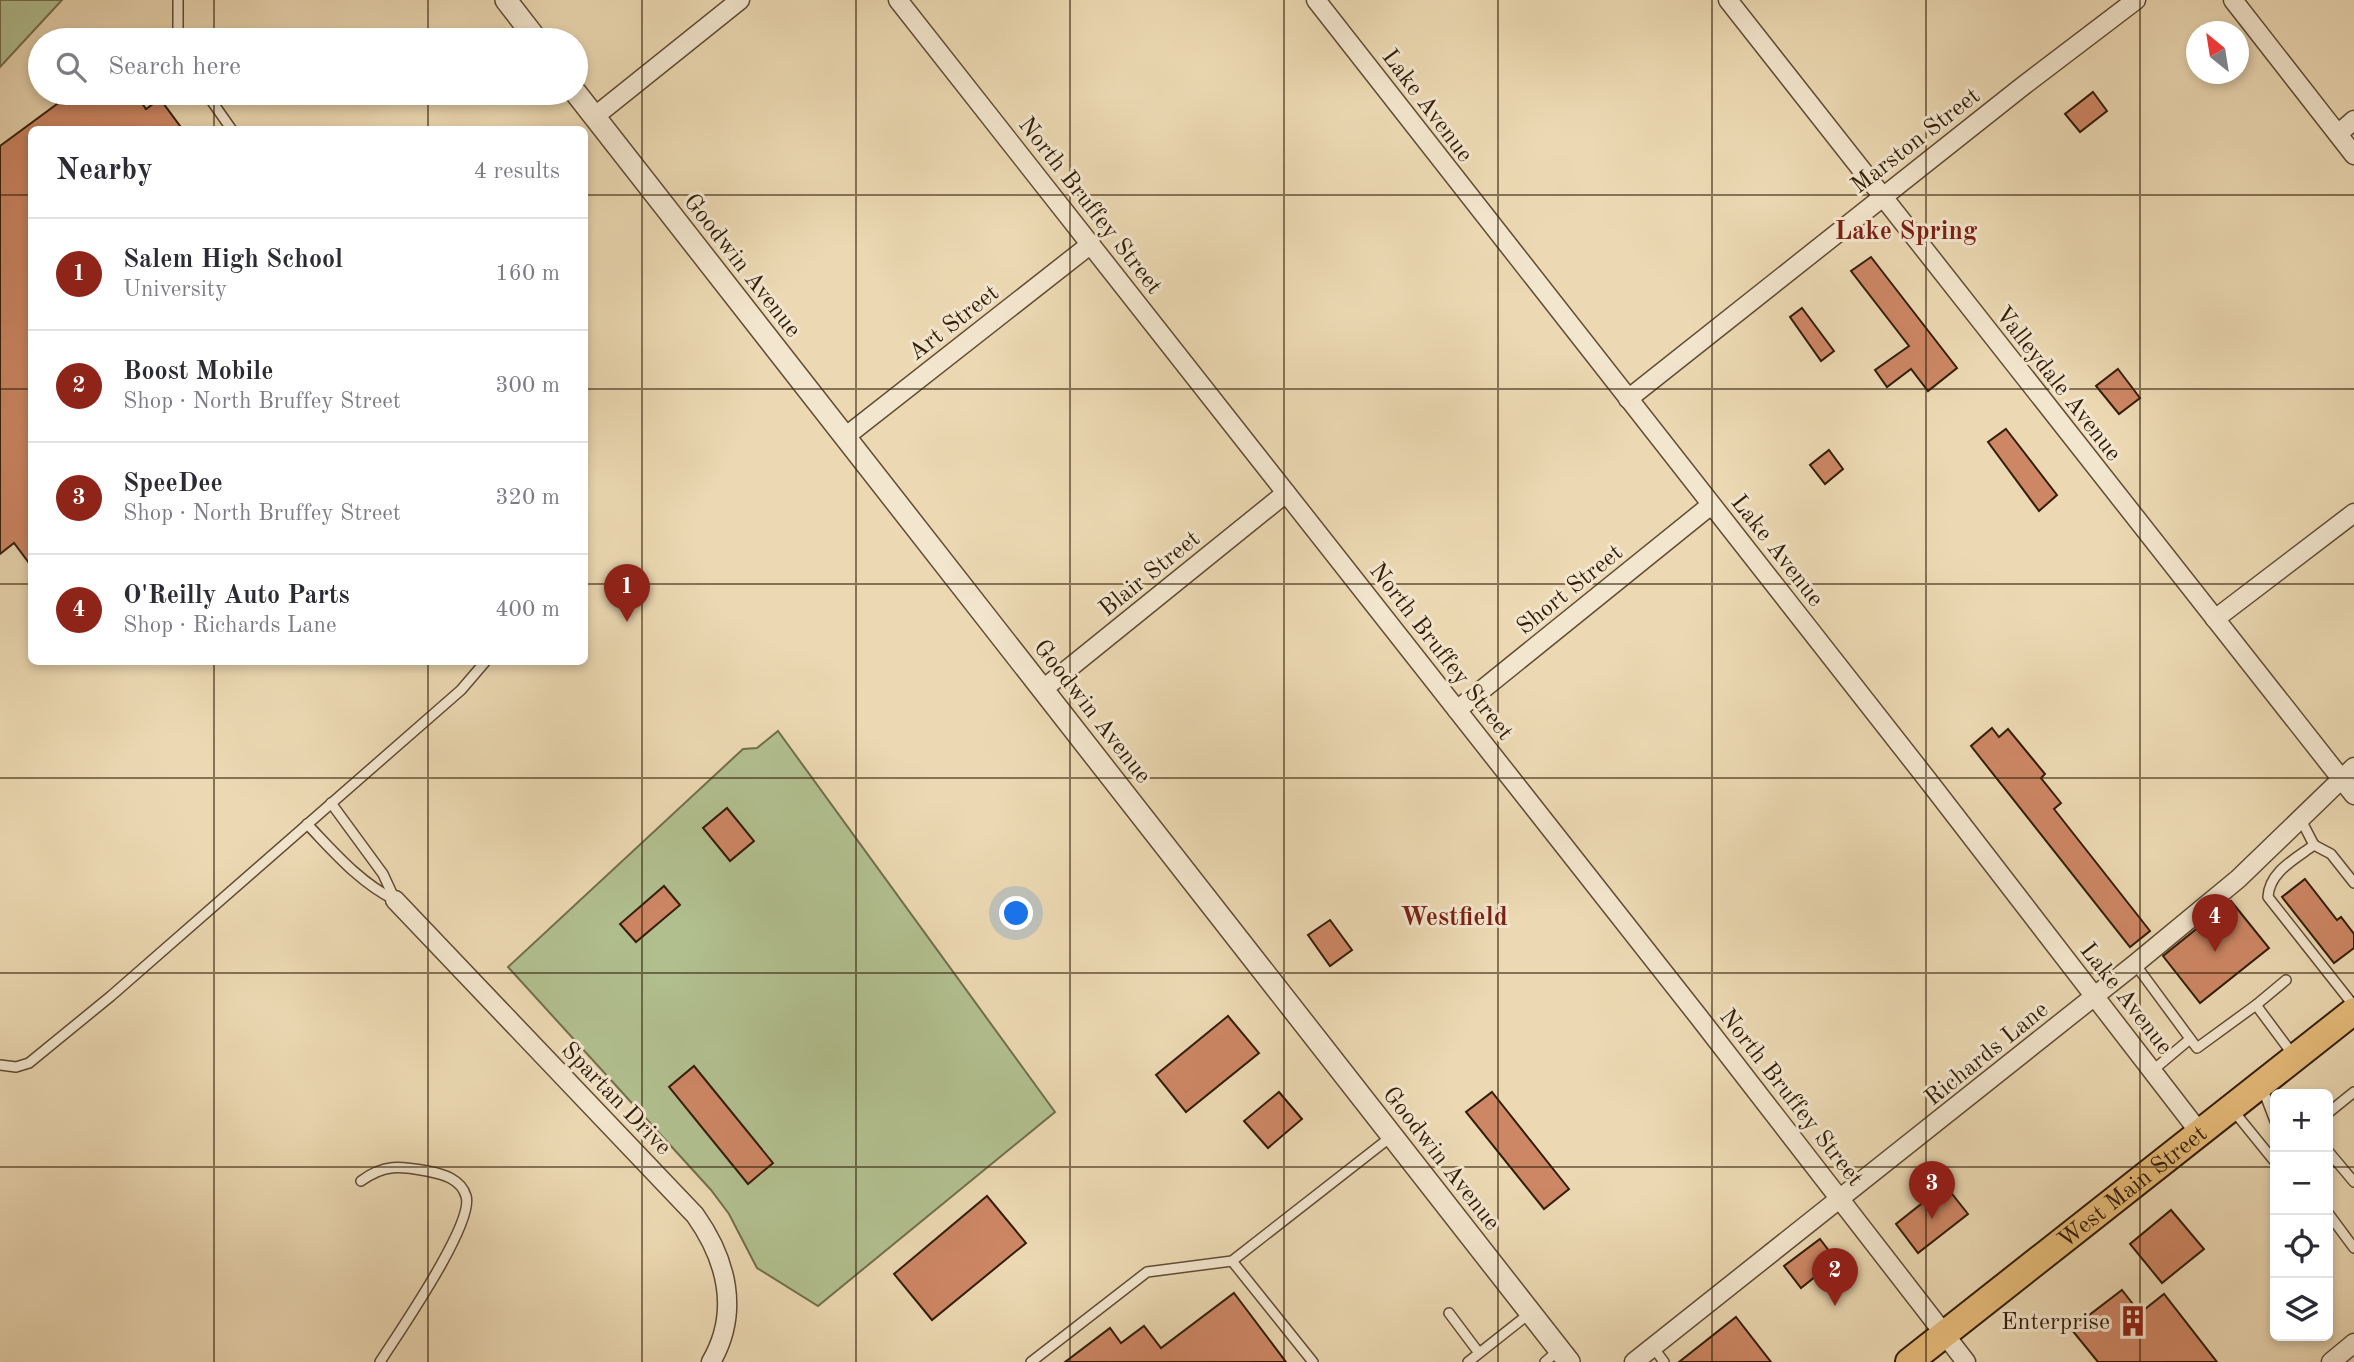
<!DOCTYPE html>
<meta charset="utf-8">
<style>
:root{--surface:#fff;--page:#f7f7f7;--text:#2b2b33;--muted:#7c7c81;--line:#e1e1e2;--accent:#8f2418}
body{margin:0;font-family:"Old Standard TT",serif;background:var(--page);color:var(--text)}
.controls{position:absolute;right:21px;bottom:21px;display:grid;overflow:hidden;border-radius:10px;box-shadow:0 4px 10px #0003}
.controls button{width:63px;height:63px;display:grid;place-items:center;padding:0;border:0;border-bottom:2px solid var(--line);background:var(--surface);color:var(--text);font:35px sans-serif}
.compass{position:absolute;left:2186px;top:21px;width:63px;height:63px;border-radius:50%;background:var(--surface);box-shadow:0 4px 10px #0003;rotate:330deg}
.you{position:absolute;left:1017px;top:914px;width:24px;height:24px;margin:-18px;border:5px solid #fff;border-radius:50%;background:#1a73e8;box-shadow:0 0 0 10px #1a73e833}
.badge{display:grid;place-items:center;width:46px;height:46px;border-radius:50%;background:var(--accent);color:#fff;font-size:23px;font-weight:700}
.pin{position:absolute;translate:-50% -58px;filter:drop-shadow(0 2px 4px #0008)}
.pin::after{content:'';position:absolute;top:37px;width:24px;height:21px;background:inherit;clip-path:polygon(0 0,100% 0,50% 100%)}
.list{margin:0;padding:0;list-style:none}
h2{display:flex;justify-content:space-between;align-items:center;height:91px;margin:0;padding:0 28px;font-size:30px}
h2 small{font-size:23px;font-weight:400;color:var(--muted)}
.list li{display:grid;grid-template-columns:46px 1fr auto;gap:21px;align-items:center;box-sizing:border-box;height:112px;padding:0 28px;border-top:2px solid var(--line)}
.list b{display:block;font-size:26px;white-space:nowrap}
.list p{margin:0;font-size:23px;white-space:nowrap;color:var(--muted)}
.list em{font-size:23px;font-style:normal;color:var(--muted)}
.icon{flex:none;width:38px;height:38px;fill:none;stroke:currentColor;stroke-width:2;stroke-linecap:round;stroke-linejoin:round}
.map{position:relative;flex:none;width:2354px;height:1362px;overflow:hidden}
.search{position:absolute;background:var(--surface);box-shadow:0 4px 10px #0003;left:28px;top:28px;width:560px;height:77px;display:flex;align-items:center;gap:18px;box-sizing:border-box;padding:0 24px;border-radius:38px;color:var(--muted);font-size:26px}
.panel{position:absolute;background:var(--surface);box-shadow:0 4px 10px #0003;left:28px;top:126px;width:560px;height:539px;border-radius:10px}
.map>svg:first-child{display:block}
</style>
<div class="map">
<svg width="2354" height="1362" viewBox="0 0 2354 1362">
<rect width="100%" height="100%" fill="#ecd9b3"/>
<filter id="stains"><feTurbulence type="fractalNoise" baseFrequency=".00286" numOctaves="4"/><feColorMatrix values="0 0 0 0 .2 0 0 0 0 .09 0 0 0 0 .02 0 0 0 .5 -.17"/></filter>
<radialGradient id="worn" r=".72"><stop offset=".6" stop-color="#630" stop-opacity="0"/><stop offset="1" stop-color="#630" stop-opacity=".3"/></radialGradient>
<!-- green -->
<g fill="#b2c090" stroke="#726e4c" stroke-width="2">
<path d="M0,0H62L0,67Z"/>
<path d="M778,731L1055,1112L818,1306L757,1268L729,1214L711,1190L508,967L743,749L757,748Z"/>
</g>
<!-- building -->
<g fill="#ce8765" stroke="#321d08" stroke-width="2">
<path d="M2093,92L2107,111L2080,132L2065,114Z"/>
<path d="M72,93H135L146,109L160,99L183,130H32V567L14,543L0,554V146Z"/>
<path d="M1871,257L1957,368L1928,391L1911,369L1887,387L1875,370L1909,346L1851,271Z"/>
<path d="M1802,308L1834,351L1821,361L1790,317Z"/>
<path d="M2118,369L2140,398L2119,414L2096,386Z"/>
<path d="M2006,429L2057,495L2039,511L1988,442Z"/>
<path d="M1829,450L1843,469L1825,484L1810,465Z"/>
<path d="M1992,728L1999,737L2008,729L2045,774L2041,778L2061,803L2054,809L2150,931L2130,947L1971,746Z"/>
<path d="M727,808L754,841L730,861L703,828Z"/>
<path d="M2305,879L2337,920L2341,917L2354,934V948L2334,963L2282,897Z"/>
<path d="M664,886L680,905L636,942L620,924Z"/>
<path d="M2231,901L2269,948L2200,1003L2163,956Z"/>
<path d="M1330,920L1352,950L1330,966L1308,935Z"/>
<path d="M1228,1016L1259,1053L1186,1112L1156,1075Z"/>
<path d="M694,1066L773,1163L748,1184L669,1087Z"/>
<path d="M1279,1092L1302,1119L1268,1148L1244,1121Z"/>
<path d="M1492,1092L1569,1189L1544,1209L1466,1112Z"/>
<path d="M1945,1185L1968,1214L1918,1253L1896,1224Z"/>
<path d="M987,1196L1026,1243L932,1320L894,1274Z"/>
<path d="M2171,1210L2204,1249L2162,1283L2130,1244Z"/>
<path d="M1820,1239L1836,1260L1801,1288L1784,1266Z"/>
<path d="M2122,1290L2140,1313L2164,1294L2217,1362H2098L2071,1329Z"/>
<path d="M1234,1293L1286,1362H1065L1110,1328L1121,1343L1144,1326L1161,1348Z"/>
<path d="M1736,1317L1771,1362H1679Z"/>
</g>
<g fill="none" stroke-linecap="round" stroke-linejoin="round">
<defs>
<g id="service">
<path d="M178,0V40"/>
<path d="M206,93L232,130"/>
<path d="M331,803L383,874L395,900"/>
<path d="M2300,818L2314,845"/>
<path d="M307,824C334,852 359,882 395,900"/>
<path d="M2354,883L2331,854L2314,845C2295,859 2269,872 2268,897L2354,1006"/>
<path d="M2135,964L2197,1048L2256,1005L2294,1056"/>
<path d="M2256,1005L2286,980"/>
<path d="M0,1065L16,1067L29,1063L111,996L461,690L485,662"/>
<path d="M2152,1071L2190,1039"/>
<path d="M2262,1087L2275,1121"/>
<path d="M2232,1109L2275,1162"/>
<path d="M2328,1113L2354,1092"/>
<path d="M2328,1151L2354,1182"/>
<path d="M361,1181C384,1164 400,1166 427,1171C443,1174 461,1179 466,1196C475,1223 397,1335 380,1362"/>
<path d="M2328,1213L2354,1248"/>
<path d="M1232,1261L1313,1362"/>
<path d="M1449,1313L1479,1353"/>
<path d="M1653,1347L1664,1362"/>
<path d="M1031,1362L1147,1272L1232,1261L1392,1136"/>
<path d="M1468,1362L1530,1313"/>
<path d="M1545,1362L1559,1350"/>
</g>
<g id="minor">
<path d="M898,0L1698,1016L1966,1362"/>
<path d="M1316,0L1930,783L2200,1133"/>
<path d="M1728,0L2354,795"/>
<path d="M2233,0L2354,155"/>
<path d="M594,117L740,0"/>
<path d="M2338,134L2354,120"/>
<path d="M1628,399L2023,86L2136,0"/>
<path d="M845,437L1091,244"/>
<path d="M2215,619L2354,513"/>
<path d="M1042,690L1286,493"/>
<path d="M1457,710L1711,505"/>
<path d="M395,900L695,1215C727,1260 740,1312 711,1362"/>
<path d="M1634,1362L2135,964L2238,879L2354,767"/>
<path d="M2331,1362L2354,1343"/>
</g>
<g id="tertiary">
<path d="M506,0L537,40"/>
<path d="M576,93L1569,1362"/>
</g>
<g id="primary">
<path id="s1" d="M1909,1362L2354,1011"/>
</g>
</defs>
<!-- service casing -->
<use href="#service" stroke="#604c33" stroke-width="12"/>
<!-- minor casing -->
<use href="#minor" stroke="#604c33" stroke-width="21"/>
<!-- tertiary casing -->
<use href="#tertiary" stroke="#604c33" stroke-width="24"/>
<!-- primary casing -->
<use href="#primary" stroke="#321d08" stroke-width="30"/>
<!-- service -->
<use href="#service" stroke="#f3e6ce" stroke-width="9"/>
<!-- minor -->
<use href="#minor" stroke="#f3e6ce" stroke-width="18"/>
<!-- tertiary -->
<use href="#tertiary" stroke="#f3e6ce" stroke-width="21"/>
<!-- primary -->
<use href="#primary" stroke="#e6bc7a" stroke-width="26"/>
</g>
<!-- grid -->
<path fill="none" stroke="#321d08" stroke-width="2" stroke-opacity="0.55" d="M214,0V40M428,0V40M642,0V1362M856,0V1362M1070,0V1362M1284,0V1362M1498,0V1362M1712,0V1362M1926,0V1362M2140,0V1362M214,93V130M428,93V130M0,195H32M584,195H2354M0,389H32M584,389H2354M0,584H32M584,584H2354M214,662V1362M428,662V1362M0,778H2354M0,973H2354M0,1167H2275M2328,1167H2354"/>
<!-- icons -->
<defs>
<symbol id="building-bare" viewBox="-9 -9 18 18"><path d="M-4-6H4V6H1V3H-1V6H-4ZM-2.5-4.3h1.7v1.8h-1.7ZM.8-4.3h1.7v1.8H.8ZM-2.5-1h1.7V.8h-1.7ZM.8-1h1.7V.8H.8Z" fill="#8f2418" stroke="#f3e6ce" stroke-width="2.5" paint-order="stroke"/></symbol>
</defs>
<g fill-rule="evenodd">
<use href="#building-bare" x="2111" y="1299" width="44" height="44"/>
</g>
<g text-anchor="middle" stroke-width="6" stroke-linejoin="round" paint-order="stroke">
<!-- street labels -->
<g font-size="24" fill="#321d08" stroke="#f3e6ce">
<text transform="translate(1428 105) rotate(53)" y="8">Lake Avenue</text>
<text transform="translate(1915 140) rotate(-38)" y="8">Marston Street</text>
<text transform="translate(1091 205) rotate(52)" y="8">North Bruffey Street</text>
<text transform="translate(743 265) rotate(52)" y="8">Goodwin Avenue</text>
<text transform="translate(953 322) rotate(-38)" y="8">Art Street</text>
<text transform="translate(2059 383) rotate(52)" y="8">Valleydale Avenue</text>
<text transform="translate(1778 550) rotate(52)" y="8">Lake Avenue</text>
<text transform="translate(1149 573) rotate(-39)" y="8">Blair Street</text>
<text transform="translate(1569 589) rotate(-39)" y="8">Short Street</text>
<text transform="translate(1442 651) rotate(52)" y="8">North Bruffey Street</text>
<text transform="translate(1093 711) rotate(52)" y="8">Goodwin Avenue</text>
<text transform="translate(2127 998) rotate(52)" y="8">Lake Avenue</text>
<text transform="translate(1986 1053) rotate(-39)" y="8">Richards Lane</text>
<text transform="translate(1792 1097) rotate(52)" y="8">North Bruffey Street</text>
<text transform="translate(617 1098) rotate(46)" y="8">Spartan Drive</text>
<text transform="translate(1442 1158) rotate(52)" y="8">Goodwin Avenue</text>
<text dy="8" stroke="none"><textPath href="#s1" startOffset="284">West Main Street</textPath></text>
</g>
<!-- poi labels -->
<g font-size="24" fill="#321d08" stroke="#f3e6ce" text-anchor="end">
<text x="2110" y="1329">Enterprise</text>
</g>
<!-- neighbourhood labels -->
<g font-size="26" font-weight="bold" fill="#7a1f14" stroke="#f3e6ce">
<text x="1906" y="239">Lake Spring</text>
<text x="1454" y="925">Westfield</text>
</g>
</g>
<rect width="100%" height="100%" filter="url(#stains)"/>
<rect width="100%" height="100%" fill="url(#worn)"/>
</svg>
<div class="controls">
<button>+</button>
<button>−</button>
<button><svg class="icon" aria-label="locate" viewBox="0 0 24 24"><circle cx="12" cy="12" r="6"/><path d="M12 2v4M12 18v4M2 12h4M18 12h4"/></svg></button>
<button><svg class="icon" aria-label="layers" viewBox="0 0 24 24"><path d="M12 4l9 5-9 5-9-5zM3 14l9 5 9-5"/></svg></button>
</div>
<svg class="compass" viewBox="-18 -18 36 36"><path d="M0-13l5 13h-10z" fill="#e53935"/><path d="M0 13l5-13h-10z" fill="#7c7c81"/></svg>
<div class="you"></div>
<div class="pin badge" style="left:627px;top:622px">1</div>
<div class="pin badge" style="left:1835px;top:1306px">2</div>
<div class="pin badge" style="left:1932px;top:1219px">3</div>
<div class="pin badge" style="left:2215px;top:952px">4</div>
<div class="search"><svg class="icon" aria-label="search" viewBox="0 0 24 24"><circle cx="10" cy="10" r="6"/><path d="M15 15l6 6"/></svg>Search here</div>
<section class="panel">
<h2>Nearby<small>4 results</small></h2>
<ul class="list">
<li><span class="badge">1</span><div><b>Salem High School</b><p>University</p></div><em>160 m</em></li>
<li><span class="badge">2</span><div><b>Boost Mobile</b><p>Shop · North Bruffey Street</p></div><em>300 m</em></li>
<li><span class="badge">3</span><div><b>SpeeDee</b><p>Shop · North Bruffey Street</p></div><em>320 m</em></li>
<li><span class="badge">4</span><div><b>O'Reilly Auto Parts</b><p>Shop · Richards Lane</p></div><em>400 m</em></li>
</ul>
</section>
</div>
